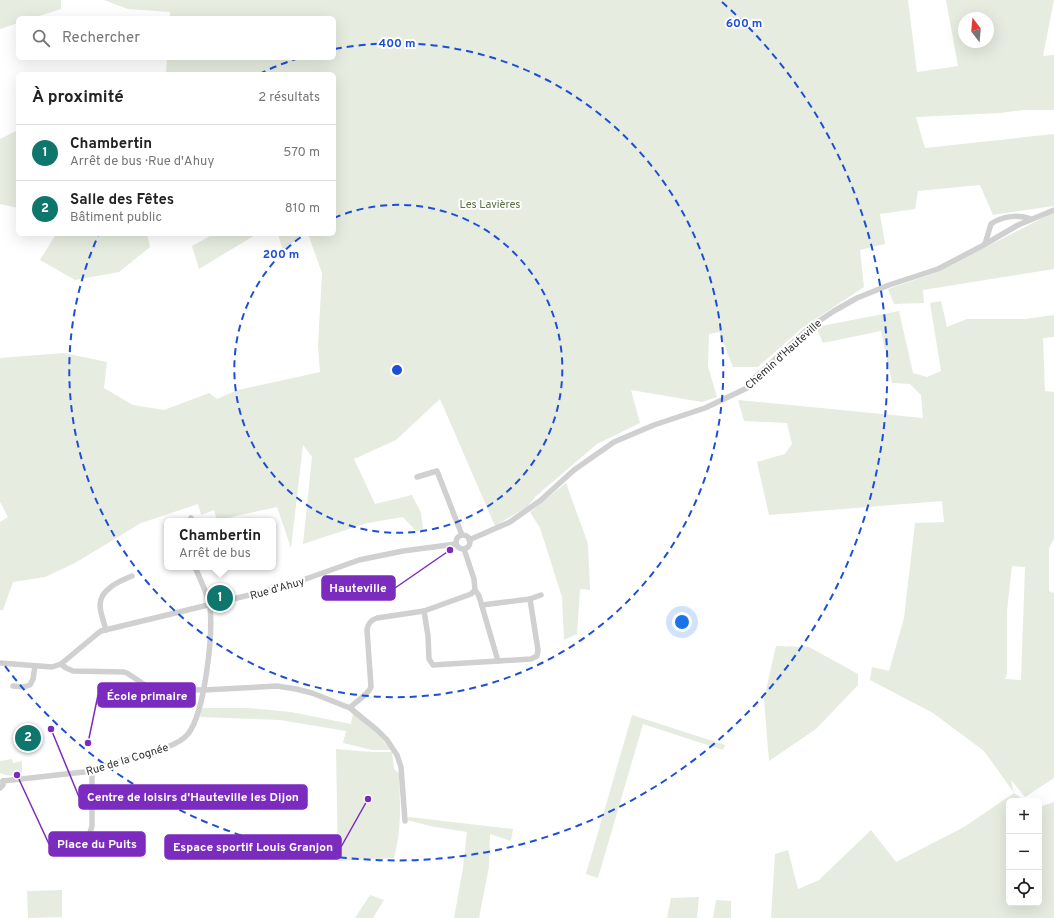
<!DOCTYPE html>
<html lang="fr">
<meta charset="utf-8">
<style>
:root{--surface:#fff;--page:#f2f2f2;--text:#222;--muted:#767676;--line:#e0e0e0;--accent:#0f766e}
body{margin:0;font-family:Overpass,sans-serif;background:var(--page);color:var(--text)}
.controls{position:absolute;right:12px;bottom:12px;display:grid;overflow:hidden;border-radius:6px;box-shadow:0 4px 16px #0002}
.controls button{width:36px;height:36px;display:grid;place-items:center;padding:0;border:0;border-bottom:1px solid var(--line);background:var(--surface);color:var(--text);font:20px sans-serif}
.compass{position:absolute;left:958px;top:12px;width:36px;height:36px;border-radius:50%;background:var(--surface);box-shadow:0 4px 16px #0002;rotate:344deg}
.you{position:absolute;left:682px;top:622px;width:14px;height:14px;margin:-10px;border:3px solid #fff;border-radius:50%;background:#1a73e8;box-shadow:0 0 0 6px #1a73e833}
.badge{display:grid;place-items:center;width:26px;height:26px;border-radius:50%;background:var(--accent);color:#fff;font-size:13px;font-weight:700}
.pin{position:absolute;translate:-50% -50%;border:2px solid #fff;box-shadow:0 1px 4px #0006}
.popup{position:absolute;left:164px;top:518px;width:112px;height:52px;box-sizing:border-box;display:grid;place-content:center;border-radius:6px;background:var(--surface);filter:drop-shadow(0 1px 3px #0005);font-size:13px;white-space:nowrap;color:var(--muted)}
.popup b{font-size:15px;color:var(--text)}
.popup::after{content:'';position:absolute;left:50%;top:100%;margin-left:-8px;border:8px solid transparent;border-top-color:var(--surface)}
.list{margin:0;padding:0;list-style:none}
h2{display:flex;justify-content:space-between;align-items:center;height:52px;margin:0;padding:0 16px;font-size:17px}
h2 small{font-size:13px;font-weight:400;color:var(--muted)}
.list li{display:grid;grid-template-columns:26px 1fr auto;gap:12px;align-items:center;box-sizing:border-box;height:56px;padding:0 16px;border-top:1px solid var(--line)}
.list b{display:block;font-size:15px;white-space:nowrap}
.list p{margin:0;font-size:13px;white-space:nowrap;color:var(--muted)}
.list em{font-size:13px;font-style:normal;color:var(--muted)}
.icon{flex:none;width:22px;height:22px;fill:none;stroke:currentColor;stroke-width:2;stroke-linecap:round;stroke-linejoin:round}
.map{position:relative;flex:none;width:1054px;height:918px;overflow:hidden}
.search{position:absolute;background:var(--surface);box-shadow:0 4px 16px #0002;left:16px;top:16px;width:320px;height:44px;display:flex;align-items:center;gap:10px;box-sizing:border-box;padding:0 14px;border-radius:6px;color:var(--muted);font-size:15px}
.panel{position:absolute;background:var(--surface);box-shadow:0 4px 16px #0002;left:16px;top:72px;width:320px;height:164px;border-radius:6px}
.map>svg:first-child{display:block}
</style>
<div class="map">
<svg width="1054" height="918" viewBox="0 0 1054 918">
<rect width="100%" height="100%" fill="#fff"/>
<!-- green -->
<g fill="#e6ecdf" fill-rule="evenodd">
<path d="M0,0H61V9L33,18H18V23L0,29Z"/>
<path d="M104,0H908L917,72L958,66L946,0H1054L1043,56L1054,55V110H1023L1000,113L916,117L925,148L1054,134V206L993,215L980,185L918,191L915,209L880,214L885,244L860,250L864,287L802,328L758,367H733L719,332L709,334L708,366L717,397L702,402L631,390L640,423L597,444L536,496L527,507L495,526L440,399L396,440L354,459L375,504L412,495L421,513L423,530L416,531L403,517L367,523L303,544L312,457L303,445L291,548L277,507L217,520L214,510L201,515L198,504L141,523L75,563L45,577L13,582L3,610H0V522L8,517L0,502V358L64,353L107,362L104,388L133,405L164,410L209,393L217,399L238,390L320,372L318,346L322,273L308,234H334V74H166L167,58H334V18H170V12L128,9ZM964,18H988V42H964Z"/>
<path d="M18,130V208L0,204V139Z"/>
<path d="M1054,212V269L923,290L924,303L894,304L888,289L938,272Z"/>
<path d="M56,234H147L150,247L119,272L75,280L40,260Z"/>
<path d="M214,234H257L199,269L192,246Z"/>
<path d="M278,234H302L283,251Z"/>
<path d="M941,301L947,327L967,319H1025L1054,315V337L1043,338L1045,391L1054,392V539L1049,548V591L1054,593V778L1025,797L1011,780L1014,793L1025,801H1009V903H1039V807L1054,802V918H771L775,854L788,850L798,889L819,880L871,830L896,862L964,827L1014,793L984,751L933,713L870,680L872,667L889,671L904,618L915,523L944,522L942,501L769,515L757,462L785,454L792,444L787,423L744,421L738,400L923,418L921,395L910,384L892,383L881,331L823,343L816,327L899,311L913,373L927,377L941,371L930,303ZM1012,566L1025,567L1021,680L1005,679L1007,674V611Z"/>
<path d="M566,483L588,544L590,590L580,589L577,634L564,640L562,597L540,528L530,512Z"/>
<path d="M776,646L809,647L858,674V685L816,729L769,761L764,699Z"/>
<path d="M202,708H248L291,712L351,724L353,713L379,736L391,750H372L343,743L346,731L280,720L200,717Z"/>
<path d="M632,715L725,745L723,750L643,724L598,878L586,874Z"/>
<path d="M336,749L372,752H392L394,769L399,773C400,803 402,828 394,858L338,861Z"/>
<path d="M12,759L13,763L22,761V773H16L15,776L5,775L0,773V761Z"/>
<path d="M409,817L513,829L511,841L490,834L489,867L479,918H454L463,868L467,832L430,826L407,820Z"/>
<path d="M62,890V917L28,918L27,891Z"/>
<path d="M370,895L384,900L373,918H355Z"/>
<path d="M699,897L697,918H667L671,898Z"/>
<path d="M716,900L731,901V918H713Z"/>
</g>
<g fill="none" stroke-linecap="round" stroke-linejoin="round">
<!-- minor -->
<g stroke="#d0d0d0" stroke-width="5.5">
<path d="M985,244L991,224C1002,216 1019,214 1031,219"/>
<path d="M417,477L437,471L462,535"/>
<path d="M189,521L191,518"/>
<circle cx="463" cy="542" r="7"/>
<path d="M469,540L510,522L541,500L574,470L614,442L654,425L705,408L747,388L748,384L810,327L834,311L857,298L889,285L938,269L982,246L1018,225L1054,210"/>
<path d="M530,599L541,595"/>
<path d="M482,605L530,599L538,650L537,656L531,659L498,661"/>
<path d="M424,611L428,636L429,659L433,665L498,661L479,596L475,590"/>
<path d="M106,630C104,622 100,613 100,605C100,589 120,581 132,576"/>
<path d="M0,663L52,667L61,664L66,668L73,671L124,672L127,673L145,685L156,689L204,690L277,686L296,689L312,693L350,708L377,730L387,740L397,755L401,767L405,821"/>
<path d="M61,664L97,634L101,631L286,586L359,560L403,551L456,544"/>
<path d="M13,686L24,687L30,685L33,679L35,666"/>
<path d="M350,708C356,701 368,695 371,687L367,630C368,623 371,620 377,618L424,611L471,594L475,590L474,579L464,549"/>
<path d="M3,781L84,772L167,747C175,744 182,741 188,734C205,712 213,635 210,607C209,597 199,577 195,567"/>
<path d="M0,788L3,785V781"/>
<path d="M89,836L92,826V770"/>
</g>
</g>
<!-- distance rings -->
<g fill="none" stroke="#1d4ed8" stroke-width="2" stroke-dasharray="7 5">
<path d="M334 218A164 164 0 1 1 305 234"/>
<path d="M259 74A327 327 0 0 1 299 58M335 49A327 327 0 1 1 99 234"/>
<path d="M722 2A491 491 0 1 1 2 662"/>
</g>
<g text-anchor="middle" stroke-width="4" stroke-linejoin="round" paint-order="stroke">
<!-- park labels -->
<g font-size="11" fill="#56703f" stroke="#fff">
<text x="490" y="208">Les Lavières</text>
</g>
<!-- street labels -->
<g font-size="11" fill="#333" stroke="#fff">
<text transform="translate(783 354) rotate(-42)" y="4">Chemin d'Hauteville</text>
<text transform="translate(277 588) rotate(-16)" y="4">Rue d'Ahuy</text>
<text transform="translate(127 759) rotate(-17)" y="4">Rue de la Cognée</text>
</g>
</g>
<circle cx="397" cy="370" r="6" fill="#1d4ed8" stroke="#fff" stroke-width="2"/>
<g font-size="12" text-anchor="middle" font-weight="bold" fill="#1d4ed8" stroke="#fff" stroke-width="4" stroke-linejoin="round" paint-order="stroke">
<text x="744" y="27">600 m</text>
<text x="397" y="47">400 m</text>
<text x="281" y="258">200 m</text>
</g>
<!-- callouts -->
<path fill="none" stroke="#7b2cbf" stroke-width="1.5" d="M450 550L395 588M88 743L98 695M51 729L79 797M17 775L49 844M368 799L341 847"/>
<g fill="#7b2cbf" stroke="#fff" stroke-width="1.5">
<circle cx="450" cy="550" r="4"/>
<circle cx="88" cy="743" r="4"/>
<circle cx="51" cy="729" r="4"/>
<circle cx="17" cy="775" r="4"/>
<circle cx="368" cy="799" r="4"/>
</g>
<g fill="#7b2cbf" stroke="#7b2cbf" stroke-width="1.5">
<rect x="322" y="576" width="73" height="24" rx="4"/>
<rect x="98" y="683" width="97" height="24" rx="4"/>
<rect x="79" y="785" width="228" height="24" rx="4"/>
<rect x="49" y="832" width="96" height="24" rx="4"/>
<rect x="165" y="835" width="176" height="24" rx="4"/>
</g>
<g font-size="12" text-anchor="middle" font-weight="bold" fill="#fff">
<text x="358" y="592">Hauteville</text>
<text x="147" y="700">École primaire</text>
<text x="193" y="801">Centre de loisirs d'Hauteville les Dijon</text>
<text x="97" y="848">Place du Puits</text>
<text x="253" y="851">Espace sportif Louis Granjon</text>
</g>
</svg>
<div class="controls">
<button>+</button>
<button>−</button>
<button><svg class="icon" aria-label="locate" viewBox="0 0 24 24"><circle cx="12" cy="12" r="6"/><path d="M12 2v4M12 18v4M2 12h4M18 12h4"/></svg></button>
</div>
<svg class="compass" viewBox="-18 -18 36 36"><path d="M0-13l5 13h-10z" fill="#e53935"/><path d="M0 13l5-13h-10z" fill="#767676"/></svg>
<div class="you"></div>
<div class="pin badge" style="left:220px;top:598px">1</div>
<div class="popup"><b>Chambertin</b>Arrêt de bus</div>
<div class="pin badge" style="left:28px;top:738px">2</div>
<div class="search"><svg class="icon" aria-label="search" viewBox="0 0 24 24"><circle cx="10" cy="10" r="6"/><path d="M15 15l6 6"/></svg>Rechercher</div>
<section class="panel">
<h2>À proximité<small>2 résultats</small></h2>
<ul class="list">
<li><span class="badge">1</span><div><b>Chambertin</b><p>Arrêt de bus · Rue d'Ahuy</p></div><em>570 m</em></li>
<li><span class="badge">2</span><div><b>Salle des Fêtes</b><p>Bâtiment public</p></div><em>810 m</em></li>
</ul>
</section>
</div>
